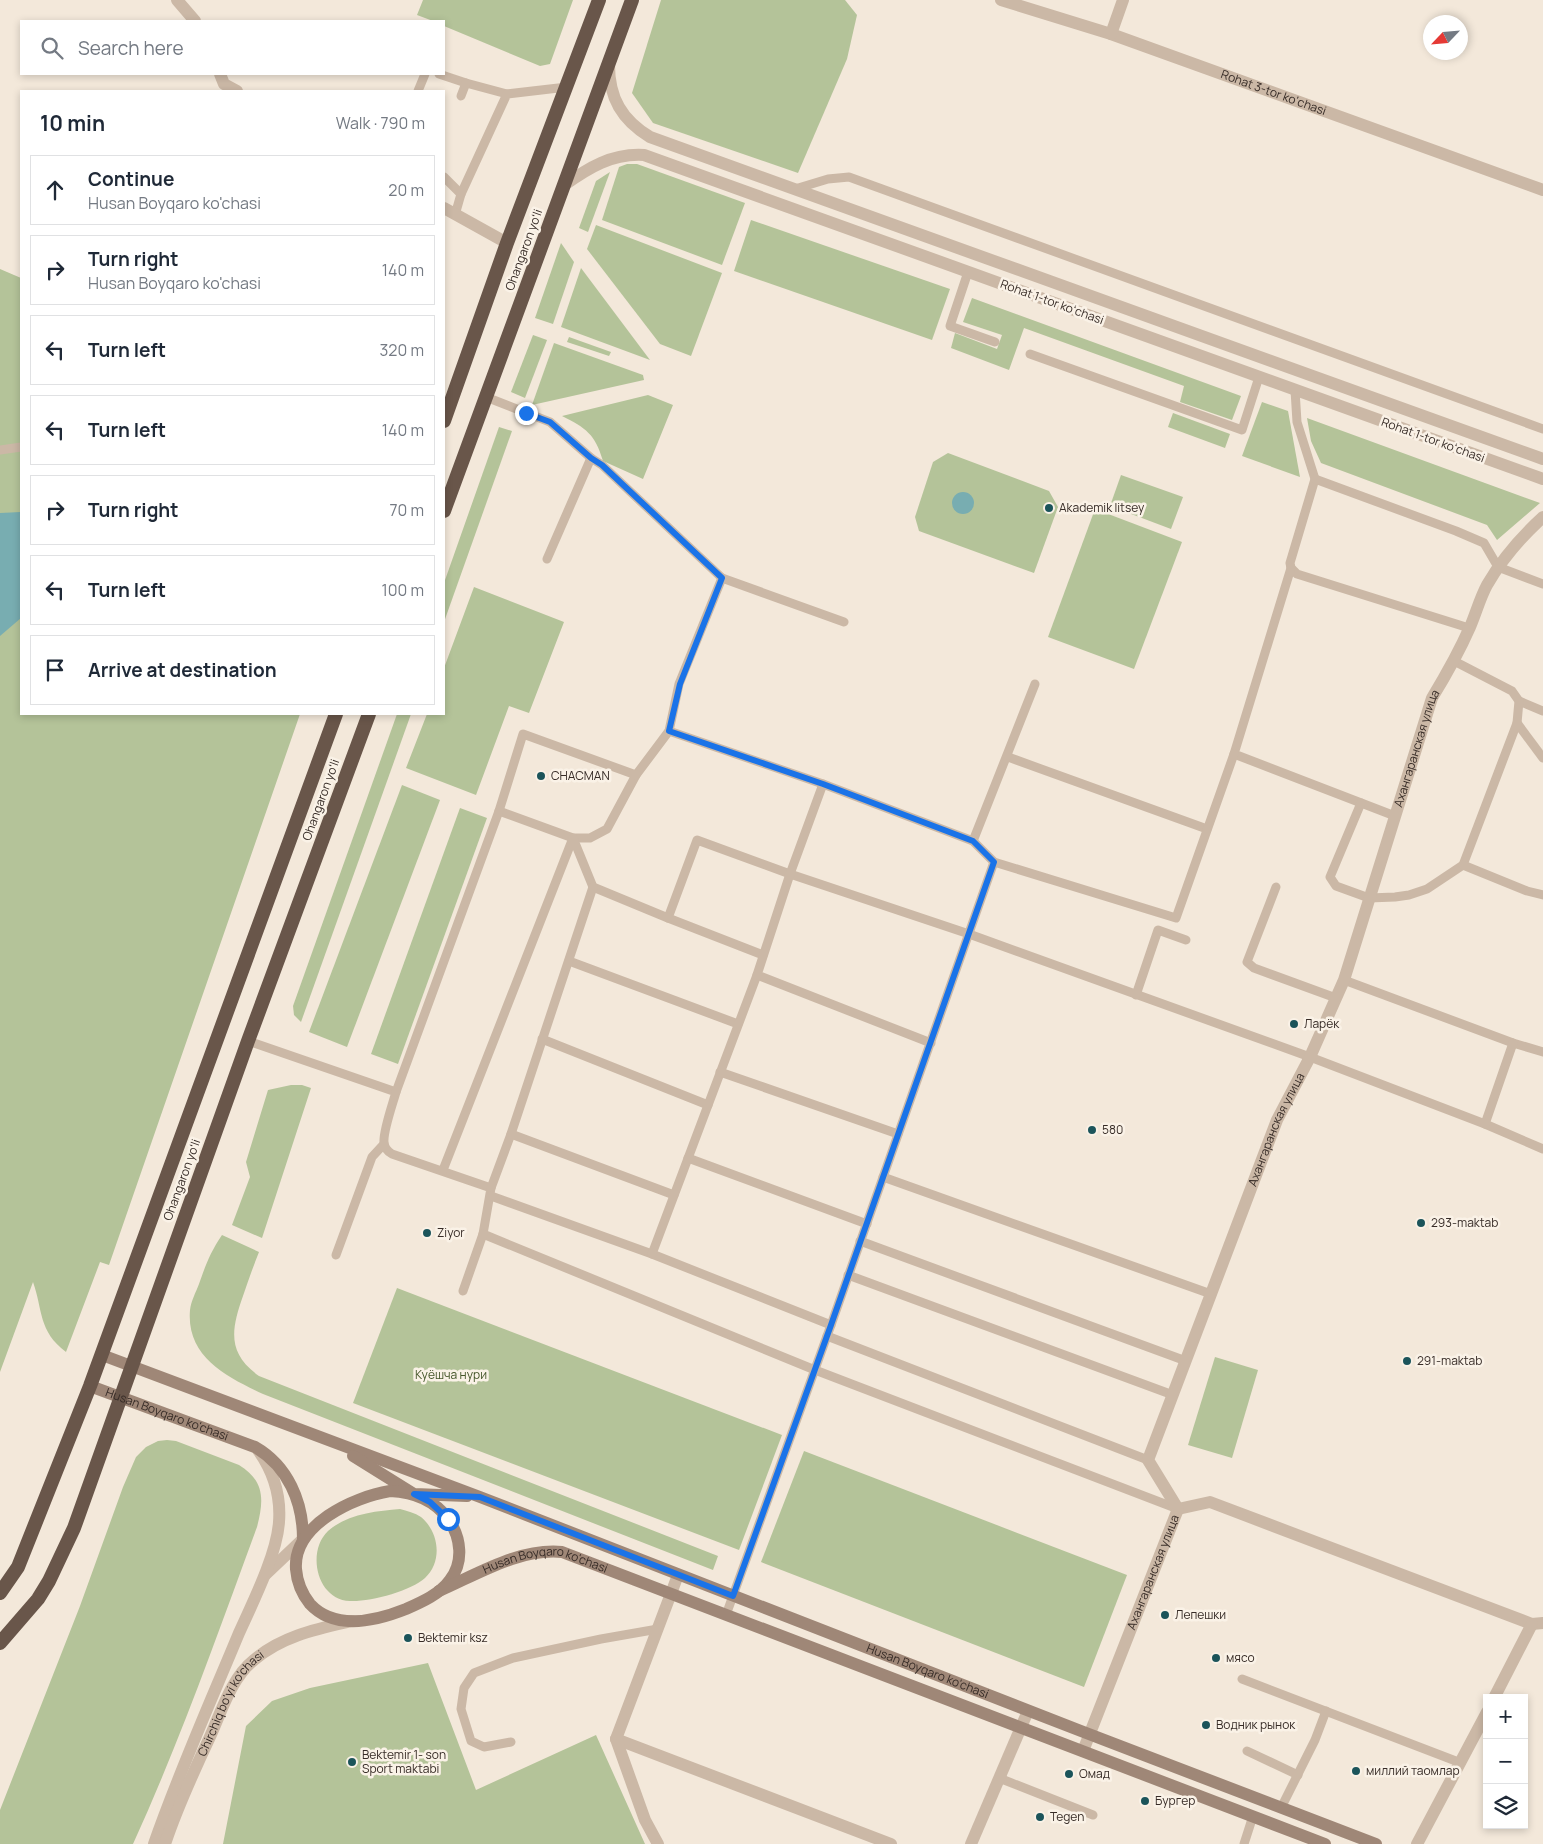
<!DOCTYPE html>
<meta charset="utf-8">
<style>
:root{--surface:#fff;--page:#f2f2f3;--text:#1f2937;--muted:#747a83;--line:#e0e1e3}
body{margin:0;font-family:Manrope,sans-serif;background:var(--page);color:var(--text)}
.controls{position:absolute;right:15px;bottom:15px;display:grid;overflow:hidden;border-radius:0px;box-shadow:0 2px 8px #0003}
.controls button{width:45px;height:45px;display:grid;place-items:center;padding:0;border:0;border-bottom:1px solid var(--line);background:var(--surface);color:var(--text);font:25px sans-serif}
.compass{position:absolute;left:1423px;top:15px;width:45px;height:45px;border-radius:50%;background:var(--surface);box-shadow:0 2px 8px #0003;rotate:244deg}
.stop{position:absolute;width:15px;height:15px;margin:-11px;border:4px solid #1a73e8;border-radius:50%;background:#fff}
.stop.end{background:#1a73e8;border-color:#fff;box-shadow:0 1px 5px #0008}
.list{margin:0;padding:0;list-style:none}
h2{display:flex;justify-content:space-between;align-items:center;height:65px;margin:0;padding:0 20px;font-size:21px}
h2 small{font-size:16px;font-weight:400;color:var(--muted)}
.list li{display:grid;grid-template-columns:32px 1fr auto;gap:15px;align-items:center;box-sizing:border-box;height:70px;margin:0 10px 10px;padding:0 10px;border:1px solid var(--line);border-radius:0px}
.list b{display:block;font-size:19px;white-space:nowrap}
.list p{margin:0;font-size:16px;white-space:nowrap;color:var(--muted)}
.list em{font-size:16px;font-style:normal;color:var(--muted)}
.icon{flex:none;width:28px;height:28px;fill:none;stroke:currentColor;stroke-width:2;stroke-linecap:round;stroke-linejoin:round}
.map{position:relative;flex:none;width:1543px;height:1844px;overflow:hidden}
.search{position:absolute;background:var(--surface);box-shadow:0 2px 8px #0003;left:20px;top:20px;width:425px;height:55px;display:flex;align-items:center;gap:12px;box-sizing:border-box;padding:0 18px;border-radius:0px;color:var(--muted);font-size:19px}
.panel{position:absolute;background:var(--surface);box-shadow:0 2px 8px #0003;left:20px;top:90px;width:425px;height:625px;border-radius:0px}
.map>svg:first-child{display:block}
</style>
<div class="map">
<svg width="1543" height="1844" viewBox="0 0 1543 1844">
<rect width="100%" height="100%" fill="#f3e8da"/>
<!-- green -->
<g fill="#b4c399">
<path d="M423,0H573L550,64L540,66L444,26V21H433L417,15Z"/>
<path d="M661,0H845L857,15L847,59L798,173L653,123L632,93Z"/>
<path d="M627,164H637L745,203L722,265L602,220L619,167Z"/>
<path d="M610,172L588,232L579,228L596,181Z"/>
<path d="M751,220L950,289L932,340L734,271Z"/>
<path d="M596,225L722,273L691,356L660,344L587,249Z"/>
<path d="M561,243L574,262L553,324L535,318Z"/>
<path d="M581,268L650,360L561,327Z"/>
<path d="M0,269L21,278V714H300L109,1265L100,1262L66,1352C38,1331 43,1310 33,1282L0,1372Z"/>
<path d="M972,298L1241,396L1232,420L1180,402L1184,386L1024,328L1009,370L951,348L955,333L997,349L1002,335L963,322Z"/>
<path d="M533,335L547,340L525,398L511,392Z"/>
<path d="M569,337L611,352L609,356L567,342Z"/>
<path d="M554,343L643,375L644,380L532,405Z"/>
<path d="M648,395L673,405L643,479L603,461C595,434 586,428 562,416Z"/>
<path d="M1262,402L1288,411L1300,477L1242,456Z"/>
<path d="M1173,413L1230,434L1225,448L1168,427Z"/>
<path d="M1307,418L1540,503L1497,540L1487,525L1321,463L1311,441Z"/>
<path d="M499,427L512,431L444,622V583Z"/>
<path d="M948,453L1049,491L1058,507L1034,573L919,531L915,517L933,462Z"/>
<path d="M1121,475L1183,497L1171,529L1110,506Z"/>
<path d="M1095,509L1182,542L1134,669L1048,637Z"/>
<path d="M474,587L564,622L529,713L509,706L476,795L406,768L427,714H444V668Z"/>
<path d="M397,714H411L301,1022L294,1015L293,1006Z"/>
<path d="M402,785L440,800L347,1047L309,1032Z"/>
<path d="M460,808L487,818L398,1064L371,1054Z"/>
<path d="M291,1085H302L311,1088L262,1238L232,1225L250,1177L246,1162L268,1090Z"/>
<path d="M222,1235L259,1252C253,1267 248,1281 243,1296C231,1330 227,1353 259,1376L718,1556L713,1570L263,1394C227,1377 186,1357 190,1310C191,1301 196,1292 199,1284C206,1264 210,1253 222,1235Z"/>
<path d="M397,1288L782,1435L739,1550L353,1403Z"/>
<path d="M1215,1357L1258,1370L1232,1458L1188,1445Z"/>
<path d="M167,1440L176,1441L239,1465C265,1481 264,1500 257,1527C218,1633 180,1741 133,1844H0V1810L80,1606L123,1487L136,1457L146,1447L158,1441Z"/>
<path d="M804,1451L1127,1575L1084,1687L761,1562Z"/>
<path d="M400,1509C407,1511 415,1513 421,1517C439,1532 443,1561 425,1578C411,1591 370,1602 350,1601C317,1600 306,1552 328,1531C347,1514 376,1511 400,1509Z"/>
<path d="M428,1663L476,1790L596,1735L645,1844H223L246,1726L272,1701L310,1688Z"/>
</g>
<!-- water -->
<g fill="#78adb1">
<circle cx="963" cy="503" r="11"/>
<path d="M21,512V618L0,636V513Z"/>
</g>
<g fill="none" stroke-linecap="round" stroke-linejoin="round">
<!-- service -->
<g stroke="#cbb8a6" stroke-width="9">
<path d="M439,74L466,83L507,94"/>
<path d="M418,91L425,74"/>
<path d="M461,96L466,83"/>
<path d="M444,177L461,194L455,215"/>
<path d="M795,189L828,179L849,177L1543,429"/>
<path d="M461,194L507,94L567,87"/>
<path d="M968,272L950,326L995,342"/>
<path d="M1030,354L1242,430L1259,377"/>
<path d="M1295,390L1297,422L1315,479L1290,563L1291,568L1297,574L1469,628"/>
<path d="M486,397L550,422L591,458L602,465L722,578L844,622"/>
<path d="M0,450L21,447"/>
<path d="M1315,479L1456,531L1484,543L1498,567L1543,584"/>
<path d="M547,559L591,458"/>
<path d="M1291,568L1234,754L1395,816"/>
<path d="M1519,701L1543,711"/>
<path d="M1517,723L1543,758"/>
<path d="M669,731L679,684L722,578"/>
<path d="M1008,757L1207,829"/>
<path d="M1361,803L1330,877L1336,886L1369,898L1395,897L1409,895L1427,889L1463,865L1517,723L1519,701L1512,691L1454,661"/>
<path d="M499,811L573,838H590L607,829L636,775L669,731L823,784L973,841L994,862L1176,918L1234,754"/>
<path d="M973,841L1035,684"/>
<path d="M1463,865L1527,891L1543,895"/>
<path d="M1276,887L1247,962L1254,968L1336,998"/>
<path d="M763,955L668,918L697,840L790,874L969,934L1310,1057L1485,1124L1543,1149"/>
<path d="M569,961L738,1024"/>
<path d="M757,975L931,1043"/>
<path d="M1344,980L1513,1043L1543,1052"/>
<path d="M1136,995L1158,930L1186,940"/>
<path d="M542,1039L708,1105"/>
<path d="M248,1041L396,1092C393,1103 383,1131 384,1142C384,1148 387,1151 392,1154L491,1188L483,1234L815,1370L1178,1509"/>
<path d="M720,1072L898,1134"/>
<path d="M396,1092L499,811L523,734L636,775"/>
<path d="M1485,1124L1513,1043"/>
<path d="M511,1134L674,1195"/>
<path d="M688,1158L867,1224"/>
<path d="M443,1170L573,838L593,887L668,918"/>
<path d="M883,1177L1211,1294"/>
<path d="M491,1188L511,1134L593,887"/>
<path d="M491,1196L652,1254L831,1325"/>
<path d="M860,1241L1186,1361"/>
<path d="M652,1254L757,975L790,874L823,784"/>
<path d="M336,1255L372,1157L384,1144"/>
<path d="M848,1275L1173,1395"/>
<path d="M463,1291L483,1234"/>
<path d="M827,1336L1148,1460"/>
<path d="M726,1615L831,1325L994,862"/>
<path d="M1242,1679L1461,1763"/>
<path d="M511,1742L484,1747L471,1741L461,1709L464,1688L474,1673L513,1658L601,1639L658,1629"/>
<path d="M1247,1751L1298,1775"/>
<path d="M999,1778L1093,1815"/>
<path d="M1281,1808L1315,1740L1326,1711"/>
<path d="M1244,1844L1253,1816"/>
</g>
<!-- minor -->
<g stroke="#cbb8a6" stroke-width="12">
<path d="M177,0L195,21"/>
<path id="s1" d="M1001,0L1111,34L1543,190"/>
<path d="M1111,34L1123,0"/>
<path d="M220,74L224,84L237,91"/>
<path d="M444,208L507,243"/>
<path d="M1178,1509L1210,1502L1532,1624L1543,1623"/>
<path d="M265,1575L303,1539"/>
<path d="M1494,1698L1532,1624"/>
<path d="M616,1739L891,1844"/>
<path id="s2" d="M1083,1751L1178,1509L1148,1460L1277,1120L1310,1057L1344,980L1432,698C1446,675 1459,652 1470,627C1476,613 1480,598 1487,585C1502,559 1521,537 1543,517"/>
<path d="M154,1844C179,1772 210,1703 239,1633C253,1602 277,1554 279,1522C281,1496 273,1471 258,1450"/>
<path id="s3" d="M165,1844C177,1808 193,1773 209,1739C221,1713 231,1678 254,1660C282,1636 317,1629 352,1621"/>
<path d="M658,1844L645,1820L616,1739L678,1575"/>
<path d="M971,1844L1028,1711"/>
<path d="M1417,1844L1487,1712"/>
</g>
<!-- tertiary -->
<g stroke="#cbb8a6" stroke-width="12">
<path d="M609,65C609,98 622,120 650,137L1543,459"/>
<path d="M563,186C588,168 612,153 644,155L1543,479"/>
</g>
<!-- secondary -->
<g stroke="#9f8777" stroke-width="12">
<path id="s4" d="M102,1355L480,1497L1081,1731L1376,1844"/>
<path id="s5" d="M90,1386L255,1447C288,1466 303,1502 303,1539"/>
<path d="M353,1456L414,1494L467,1496"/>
<path d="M390,1491C413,1492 435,1500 449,1520C461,1538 464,1562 450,1580C440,1594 422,1602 406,1609C376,1621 335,1631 310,1604C302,1594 297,1582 296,1569C293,1525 353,1497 390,1491Z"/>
<path id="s6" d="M439,1591C478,1574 519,1548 562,1552L1325,1844"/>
</g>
<!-- trunk -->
<g stroke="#69564a" stroke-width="14">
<path d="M444,421L507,243L599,0"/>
<path d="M444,511L632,0"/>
<path d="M0,1593L18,1567L90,1386L336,714"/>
<path d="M0,1643L38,1599L49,1581L74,1528L248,1041L369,714"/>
</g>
</g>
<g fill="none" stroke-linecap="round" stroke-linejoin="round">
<!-- route -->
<path stroke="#1a73e8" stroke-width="6" d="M448,1519L430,1502L414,1494L480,1497L733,1596L831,1325L994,862L973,841L823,784L669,731L680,684L722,578L602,465L591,458L550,422L526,413"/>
</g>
<!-- markers -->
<g fill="#1b545a" stroke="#faf2e7" stroke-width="2">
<circle cx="1049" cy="508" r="5"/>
<circle cx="541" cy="776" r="5"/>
<circle cx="1294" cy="1024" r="5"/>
<circle cx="1092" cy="1130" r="5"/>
<circle cx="1421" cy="1223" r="5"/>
<circle cx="427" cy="1233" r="5"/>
<circle cx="1407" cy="1361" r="5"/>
<circle cx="1165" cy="1615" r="5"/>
<circle cx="408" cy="1638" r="5"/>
<circle cx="1216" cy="1658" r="5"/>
<circle cx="1206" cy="1725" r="5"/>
<circle cx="352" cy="1762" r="5"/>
<circle cx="1356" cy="1771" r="5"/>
<circle cx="1069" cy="1774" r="5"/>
<circle cx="1145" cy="1801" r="5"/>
<circle cx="1040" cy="1817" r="5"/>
</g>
<g text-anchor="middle" stroke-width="5" stroke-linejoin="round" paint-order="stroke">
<!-- street labels -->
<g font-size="12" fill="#372c27" stroke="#faf2e7">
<text dy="4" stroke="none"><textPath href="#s1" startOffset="288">Rohat 3-tor ko‘chasi</textPath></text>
<text transform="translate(524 250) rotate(-70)" y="4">Ohangaron yoʻli</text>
<text transform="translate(1052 302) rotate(20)" y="4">Rohat 1-tor koʻchasi</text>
<text transform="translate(1433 440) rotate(20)" y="4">Rohat 1-tor koʻchasi</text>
<text dy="4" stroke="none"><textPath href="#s2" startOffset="1079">Ахангаранская улица</textPath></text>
<text transform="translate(321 800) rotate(-70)" y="4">Ohangaron yoʻli</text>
<text dy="4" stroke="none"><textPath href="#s2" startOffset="672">Ахангаранская улица</textPath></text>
<text transform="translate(182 1180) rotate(-70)" y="4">Ohangaron yoʻli</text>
<text dy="4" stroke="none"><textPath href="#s5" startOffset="82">Husan Boyqaro ko'chasi</textPath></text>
<text dy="4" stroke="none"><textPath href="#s2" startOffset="192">Ахангаранская улица</textPath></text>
<text dy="4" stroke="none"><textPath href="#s6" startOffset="114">Husan Boyqaro ko'chasi</textPath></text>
<text dy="4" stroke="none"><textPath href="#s4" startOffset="884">Husan Boyqaro ko'chasi</textPath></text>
<text dy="4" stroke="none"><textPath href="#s3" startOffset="156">Chirchiq bo'yi ko'chasi</textPath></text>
</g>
<!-- poi labels -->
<g font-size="12" fill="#372c27" stroke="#faf2e7" text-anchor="start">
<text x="1059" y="512">Akademik litsey</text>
<text x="551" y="780">CHACMAN</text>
<text x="1304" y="1028">Ларёк</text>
<text x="1102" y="1134">580</text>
<text x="1431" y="1227">293-maktab</text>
<text x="437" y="1237">Ziyor</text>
<text x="1417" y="1365">291-maktab</text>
<text x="1175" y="1619">Лепешки</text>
<text x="418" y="1642">Bektemir ksz</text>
<text x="1226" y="1662">мясо</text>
<text x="1216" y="1729">Водник рынок</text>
<text x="362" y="1759">Bektemir 1- son<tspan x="362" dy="14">Sport maktabi</tspan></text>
<text x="1366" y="1775">миллий таомлар</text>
<text x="1079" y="1778">Омад</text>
<text x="1155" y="1805">Бургер</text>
<text x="1050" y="1821">Tegen</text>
</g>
<!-- park labels -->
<g font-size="12" fill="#45562a" stroke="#faf2e7">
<text x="451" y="1379">Куёшча нури</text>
</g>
</g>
</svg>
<div class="controls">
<button>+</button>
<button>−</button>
<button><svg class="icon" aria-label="layers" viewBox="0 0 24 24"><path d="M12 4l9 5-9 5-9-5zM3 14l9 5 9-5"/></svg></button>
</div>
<svg class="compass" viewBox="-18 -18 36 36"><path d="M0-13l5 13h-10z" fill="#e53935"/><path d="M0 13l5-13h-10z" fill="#747a83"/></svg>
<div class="stop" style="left:448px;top:1519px"></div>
<div class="stop end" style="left:526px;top:413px"></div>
<div class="search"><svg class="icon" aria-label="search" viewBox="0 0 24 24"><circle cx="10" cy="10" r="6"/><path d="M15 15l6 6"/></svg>Search here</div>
<section class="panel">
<h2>10 min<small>Walk · 790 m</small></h2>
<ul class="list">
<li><svg class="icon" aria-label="ahead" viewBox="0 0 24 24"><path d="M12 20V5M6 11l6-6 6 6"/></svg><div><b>Continue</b><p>Husan Boyqaro ko'chasi</p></div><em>20 m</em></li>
<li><svg class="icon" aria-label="right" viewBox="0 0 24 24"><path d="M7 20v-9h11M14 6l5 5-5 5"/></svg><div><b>Turn right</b><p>Husan Boyqaro ko'chasi</p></div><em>140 m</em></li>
<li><svg class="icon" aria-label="left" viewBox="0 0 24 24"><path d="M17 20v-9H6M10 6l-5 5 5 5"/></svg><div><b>Turn left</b></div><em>320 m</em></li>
<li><svg class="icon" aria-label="left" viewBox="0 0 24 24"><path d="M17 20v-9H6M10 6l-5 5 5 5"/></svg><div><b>Turn left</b></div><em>140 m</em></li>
<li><svg class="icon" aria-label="right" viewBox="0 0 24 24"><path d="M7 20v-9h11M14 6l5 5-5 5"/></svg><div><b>Turn right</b></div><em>70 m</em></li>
<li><svg class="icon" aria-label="left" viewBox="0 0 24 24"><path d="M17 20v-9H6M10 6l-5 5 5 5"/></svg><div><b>Turn left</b></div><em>100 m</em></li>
<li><svg class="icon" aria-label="arrive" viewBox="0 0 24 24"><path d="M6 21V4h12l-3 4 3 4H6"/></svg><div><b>Arrive at destination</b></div></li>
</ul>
</section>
</div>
